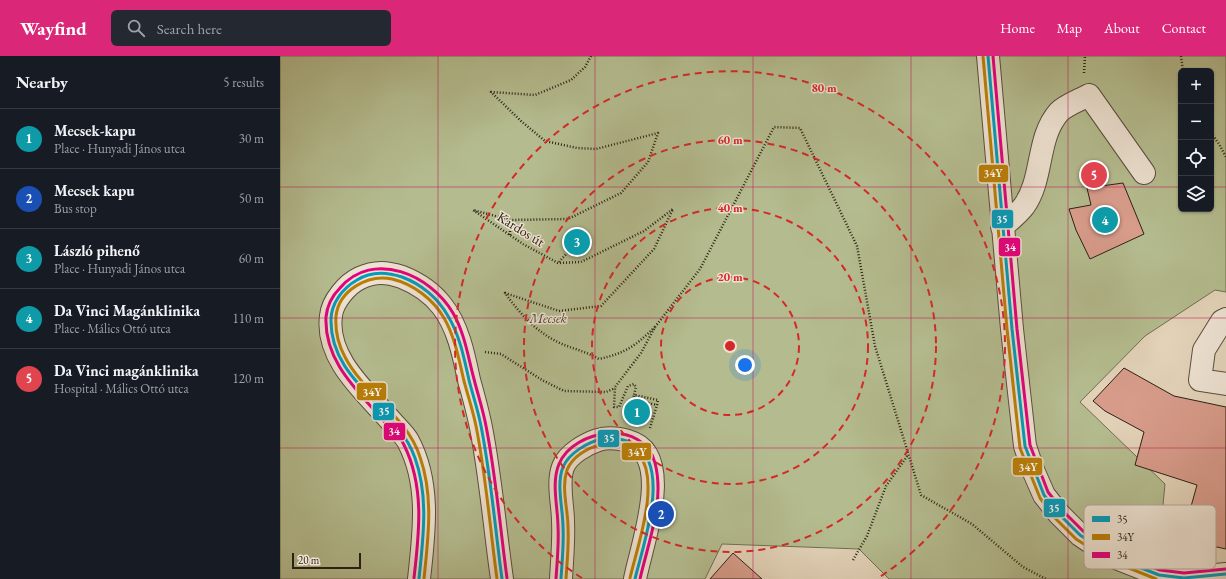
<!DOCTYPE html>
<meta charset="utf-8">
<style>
:root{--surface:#171b24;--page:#242831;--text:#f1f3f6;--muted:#9ea1a6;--line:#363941;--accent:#db2777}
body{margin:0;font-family:"EB Garamond",serif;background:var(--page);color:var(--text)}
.controls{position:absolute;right:12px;top:12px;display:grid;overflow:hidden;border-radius:6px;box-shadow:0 1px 3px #0004}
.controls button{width:36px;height:36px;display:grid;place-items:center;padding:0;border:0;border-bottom:1px solid var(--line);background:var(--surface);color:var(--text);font:20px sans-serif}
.scale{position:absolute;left:12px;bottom:10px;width:69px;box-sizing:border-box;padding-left:4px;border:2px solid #2d2115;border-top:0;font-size:11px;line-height:14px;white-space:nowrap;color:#2d2115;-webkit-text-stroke:3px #ede2d2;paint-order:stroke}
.you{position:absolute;left:465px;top:309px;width:14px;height:14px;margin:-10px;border:3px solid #fff;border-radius:50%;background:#1a73e8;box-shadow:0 0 0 6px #1a73e833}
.badge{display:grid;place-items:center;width:26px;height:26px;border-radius:50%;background:var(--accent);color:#fff;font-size:13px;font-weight:700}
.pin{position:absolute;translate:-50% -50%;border:2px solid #fff;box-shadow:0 1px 4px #0006}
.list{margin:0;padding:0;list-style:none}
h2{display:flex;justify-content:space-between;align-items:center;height:52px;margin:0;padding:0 16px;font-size:17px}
h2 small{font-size:13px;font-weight:400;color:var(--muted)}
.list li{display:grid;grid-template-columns:26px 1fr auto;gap:12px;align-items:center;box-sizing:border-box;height:60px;padding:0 16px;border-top:1px solid var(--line)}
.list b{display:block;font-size:15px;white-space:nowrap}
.list p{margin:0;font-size:13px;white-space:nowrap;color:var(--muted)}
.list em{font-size:13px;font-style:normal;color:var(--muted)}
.icon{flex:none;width:22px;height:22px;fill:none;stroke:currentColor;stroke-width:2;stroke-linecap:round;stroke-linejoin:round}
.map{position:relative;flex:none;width:946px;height:523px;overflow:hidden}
header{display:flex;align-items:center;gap:24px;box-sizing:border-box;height:56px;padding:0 20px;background:var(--accent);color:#fff}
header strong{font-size:19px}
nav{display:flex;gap:22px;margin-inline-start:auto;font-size:14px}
.search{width:280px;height:36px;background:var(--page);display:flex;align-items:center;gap:10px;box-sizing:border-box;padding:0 14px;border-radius:6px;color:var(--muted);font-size:15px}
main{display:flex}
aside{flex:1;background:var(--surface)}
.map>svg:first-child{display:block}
</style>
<header>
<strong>Wayfind</strong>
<div class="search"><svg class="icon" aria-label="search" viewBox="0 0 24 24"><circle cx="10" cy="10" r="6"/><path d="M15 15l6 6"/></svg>Search here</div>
<nav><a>Home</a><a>Map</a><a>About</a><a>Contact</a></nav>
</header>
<main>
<aside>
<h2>Nearby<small>5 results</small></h2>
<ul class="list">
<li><span class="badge" style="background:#0f9aa8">1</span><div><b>Mecsek-kapu</b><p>Place · Hunyadi János utca</p></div><em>30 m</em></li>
<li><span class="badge" style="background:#1a4fb4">2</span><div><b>Mecsek kapu</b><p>Bus stop</p></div><em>50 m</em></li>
<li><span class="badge" style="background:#0f9aa8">3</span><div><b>László pihenő</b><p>Place · Hunyadi János utca</p></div><em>60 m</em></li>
<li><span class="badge" style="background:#0f9aa8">4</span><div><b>Da Vinci Magánklinika</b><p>Place · Málics Ottó utca</p></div><em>110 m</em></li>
<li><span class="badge" style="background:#e0444e">5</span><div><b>Da Vinci magánklinika</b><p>Hospital · Málics Ottó utca</p></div><em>120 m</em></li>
</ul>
</aside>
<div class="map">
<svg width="946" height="523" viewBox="0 0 946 523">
<rect width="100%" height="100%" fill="#e3d3b9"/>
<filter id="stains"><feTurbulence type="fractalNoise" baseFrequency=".005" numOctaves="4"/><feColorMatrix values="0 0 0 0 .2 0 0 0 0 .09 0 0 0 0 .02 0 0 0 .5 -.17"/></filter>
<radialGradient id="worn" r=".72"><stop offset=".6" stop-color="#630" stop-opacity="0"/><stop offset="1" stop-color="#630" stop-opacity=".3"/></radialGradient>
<!-- green -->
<path fill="#b4bc8f" stroke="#706e52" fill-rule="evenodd" d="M0,0H946V236L935,234L865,280L800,346L885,428L876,523H609L579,493L442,488L425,523H0ZM901,15H931V153H901Z"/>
<!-- building -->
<g fill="#d89c8b" stroke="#2d2115">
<path d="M843,127L864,178L810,203L796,174L789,153L811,149L807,132Z"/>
<path d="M844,312L894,340L946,351V493L923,488L914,472L910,454L917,429L855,409L864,376L825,355L813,345Z"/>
<path d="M453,497L482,523H430Z"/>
</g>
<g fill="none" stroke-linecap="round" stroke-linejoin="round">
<defs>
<g id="minor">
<path d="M708,0L732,273L745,390L753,414L764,439L779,458L800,479L831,500L879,519L904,522L946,518"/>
<path d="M722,171C730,164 738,158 744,150C764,122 756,82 779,56C786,49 800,44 809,39L864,117"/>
<path d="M946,263L942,265L924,294L920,324L946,328"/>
<path d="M139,523C144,477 151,428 128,385C124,378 117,372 112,366C87,337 45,303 51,260C52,246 67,228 80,222C95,215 107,216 122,221C137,227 152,237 162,250C178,270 184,300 189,324C194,342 199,359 202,377C211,425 215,474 222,523"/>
<path d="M281,523C282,504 284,484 283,465C283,449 277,427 283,411C288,398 306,388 318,384C328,381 338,382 348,385C396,398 361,490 355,523"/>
</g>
</defs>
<!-- minor casing -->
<use href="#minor" stroke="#5a4e3e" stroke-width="24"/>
<!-- path -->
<g stroke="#2d2115" stroke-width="2.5" stroke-dasharray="1 2" stroke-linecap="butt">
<path d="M311,0L305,11L291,24L255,39L211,36L241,65L265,85L297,92L316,93L378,77L368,106L341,137L288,163L230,164L193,154L243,188L278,207L301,206L364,175L393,153L374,193L321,250L279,255L225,237C241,259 257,277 282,288C294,293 307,296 319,303C346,297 355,290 375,271"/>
<path d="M901,0L903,15"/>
<path d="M804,17L805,0"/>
<path d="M931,77L939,88L946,101"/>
<path d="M230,179V164"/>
<path d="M279,206L297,186"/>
<path d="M205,296L221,298L262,324L284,335L326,336L335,332"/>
<path d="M348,361L354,339"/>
<path d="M359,365L364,346L377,349L378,344L354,339L356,331L354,328L348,330L339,351H334L335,331L361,297L375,271L420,213L494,71L520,72L577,190L595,290L641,439L692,468L743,511L766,523"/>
<path d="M370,372L377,349"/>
<path d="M573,504L587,480L606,430L628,399"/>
</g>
<!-- minor -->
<use href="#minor" stroke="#ede2d2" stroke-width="22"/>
<defs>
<g id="bus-1">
<path d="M708,0L732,273L745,390L764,439L779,458L800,479L831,500L879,519L904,522L946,518"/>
<path d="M139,523C143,483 149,441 135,402C117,350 50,325 51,264C51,247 63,232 77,224C91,215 107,216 122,221C141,228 158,242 168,260C180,280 184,302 189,324C193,340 198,354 201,370C211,420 215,472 222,523"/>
<path d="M281,523C282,506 284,488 283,471C283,452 276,429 283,411C289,397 308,386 322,383C333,381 344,383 354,388C392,410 363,489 355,523"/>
</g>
<g id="bus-2">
<path d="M703,0L727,273L740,392L760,442L775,462L796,483L829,504L876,523"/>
<path d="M144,523C148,482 154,441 140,401C127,360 84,338 65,301C58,288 55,274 56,260C59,234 88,218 112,223C133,228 153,243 164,262C175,281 179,304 184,325C188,340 193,355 196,370C206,420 210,472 217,523"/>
<path d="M286,523C287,506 289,489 288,471C288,453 281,432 287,414C292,401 307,392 320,389C329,386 341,387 349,391C352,393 357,395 359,398C381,426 357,491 350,522"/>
</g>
<g id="bus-3">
<path d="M713,0L737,273L750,389L768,436L783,455L803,475L833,496L880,514L904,517L946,513"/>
<path d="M134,522C139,478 145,431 124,389C120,379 110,372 103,364C77,334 44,305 46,261C47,250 52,240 60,232C93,193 151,219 173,257C185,278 188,301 194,323C198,339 203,354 206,370C216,420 220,471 227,522"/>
<path d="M276,523C277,506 279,488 278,471C278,451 271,427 279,408C294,372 364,363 375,407C385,445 368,487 360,523"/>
</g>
</defs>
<!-- bus-1 casing -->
<use href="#bus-1" stroke="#ede2d2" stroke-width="6"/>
<!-- bus-2 casing -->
<use href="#bus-2" stroke="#ede2d2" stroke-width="6"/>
<!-- bus-3 casing -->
<use href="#bus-3" stroke="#ede2d2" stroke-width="6"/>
<!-- bus-1 -->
<use href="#bus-1" stroke="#049bbc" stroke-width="3"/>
<!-- bus-2 -->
<use href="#bus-2" stroke="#ba7e06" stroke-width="3"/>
<!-- bus-3 -->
<use href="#bus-3" stroke="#e5007d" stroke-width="3"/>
</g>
<!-- grid -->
<path fill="none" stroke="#c2185b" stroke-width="1" stroke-opacity="0.55" d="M158,0V523M315,0V523M473,0V523M631,0V523M788,0V523M0,131H901M931,131H946M0,262H946M0,392H946"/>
<!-- distance rings -->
<g fill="none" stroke="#d62828" stroke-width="2" stroke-dasharray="7 5">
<circle cx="450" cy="290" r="69"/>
<circle cx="450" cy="290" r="138"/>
<circle cx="450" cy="290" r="206"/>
<path d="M302 522A275 275 0 1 1 598 522"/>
</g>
<g text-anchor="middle" stroke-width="3" stroke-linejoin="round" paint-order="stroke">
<!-- street labels -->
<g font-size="14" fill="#2d2115" stroke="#ede2d2">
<text transform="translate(241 173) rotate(32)" y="5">Kardos út</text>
</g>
<!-- park labels -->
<g font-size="14" font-style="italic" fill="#4f4834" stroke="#ede2d2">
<text x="268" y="267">Mecsek</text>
</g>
</g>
<!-- legend -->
<rect x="804" y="449" width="132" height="64" rx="6" fill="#ede2d2" stroke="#b3a899" stroke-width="1"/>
<rect x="812" y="460" width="18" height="6" fill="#049bbc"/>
<rect x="812" y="478" width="18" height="6" fill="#ba7e06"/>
<rect x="812" y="496" width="18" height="6" fill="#e5007d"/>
<g font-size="11" fill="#2d2115">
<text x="837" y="467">35</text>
<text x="837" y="485">34Y</text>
<text x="837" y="503">34</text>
</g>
<circle cx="450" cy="290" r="6" fill="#d62828" stroke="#ede2d2" stroke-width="2"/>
<g font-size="12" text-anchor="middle" font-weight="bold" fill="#d62828" stroke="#ede2d2" stroke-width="3" stroke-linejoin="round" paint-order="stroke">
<text x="544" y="36">80 m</text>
<text x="450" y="88">60 m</text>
<text x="450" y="156">40 m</text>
<text x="450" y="225">20 m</text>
</g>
<g stroke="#ede2d2" stroke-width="1.5">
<rect x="698" y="108" width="31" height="19" rx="4" fill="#ba7e06"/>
<rect x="711" y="153" width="23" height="20" rx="4" fill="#049bbc"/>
<rect x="718" y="181" width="23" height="20" rx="4" fill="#e5007d"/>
<rect x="76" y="326" width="31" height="19" rx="4" fill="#ba7e06"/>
<rect x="92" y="346" width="23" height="19" rx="4" fill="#049bbc"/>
<rect x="103" y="366" width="23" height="19" rx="4" fill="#e5007d"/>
<rect x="317" y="373" width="23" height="19" rx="4" fill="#049bbc"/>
<rect x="341" y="386" width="31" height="19" rx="4" fill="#ba7e06"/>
<rect x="732" y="401" width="31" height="19" rx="4" fill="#ba7e06"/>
<rect x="763" y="442" width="23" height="20" rx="4" fill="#049bbc"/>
</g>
<g font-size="11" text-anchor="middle" font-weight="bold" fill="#fff">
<text x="713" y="121">34Y</text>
<text x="722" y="167">35</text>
<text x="730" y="195">34</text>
<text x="92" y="340">34Y</text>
<text x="104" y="359">35</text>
<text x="114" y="379">34</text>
<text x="329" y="386">35</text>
<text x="357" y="400">34Y</text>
<text x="748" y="415">34Y</text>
<text x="774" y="456">35</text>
</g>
<rect width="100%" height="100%" filter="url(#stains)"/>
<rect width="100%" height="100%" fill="url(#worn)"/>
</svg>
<div class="controls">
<button>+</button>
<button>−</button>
<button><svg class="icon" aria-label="locate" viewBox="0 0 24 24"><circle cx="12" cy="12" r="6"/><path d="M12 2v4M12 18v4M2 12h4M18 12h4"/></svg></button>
<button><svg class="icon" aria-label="layers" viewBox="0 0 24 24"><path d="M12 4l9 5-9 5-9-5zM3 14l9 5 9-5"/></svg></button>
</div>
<div class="scale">20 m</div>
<div class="you"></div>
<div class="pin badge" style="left:357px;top:356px;background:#0f9aa8">1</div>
<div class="pin badge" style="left:381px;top:458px;background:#1a4fb4">2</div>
<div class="pin badge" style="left:297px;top:186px;background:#0f9aa8">3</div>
<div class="pin badge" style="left:825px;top:164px;background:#0f9aa8">4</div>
<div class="pin badge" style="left:814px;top:119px;background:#e0444e">5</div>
</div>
</main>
